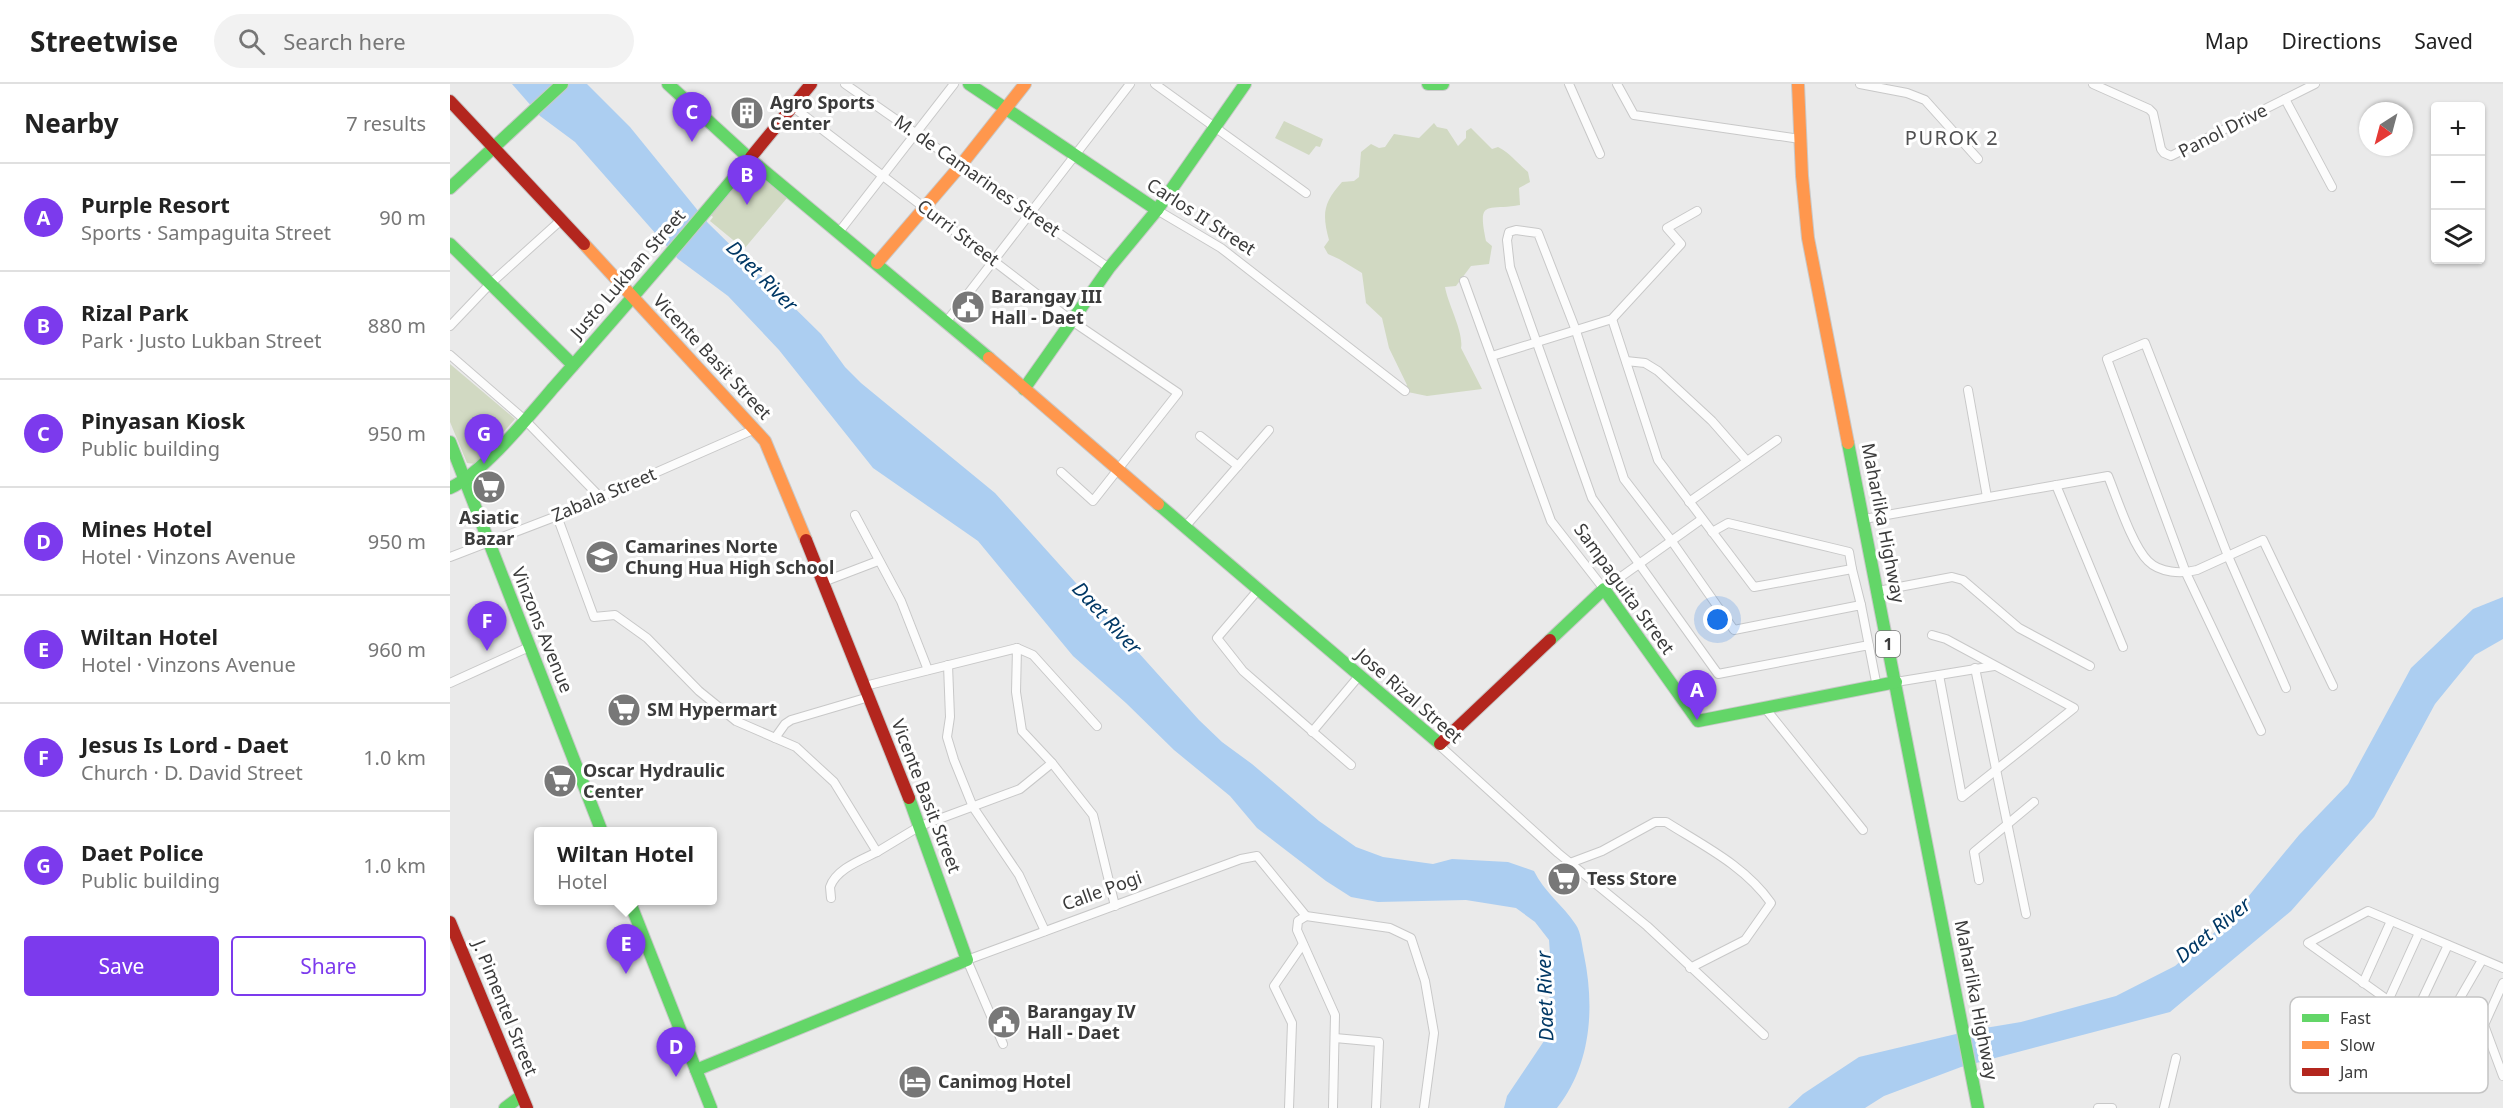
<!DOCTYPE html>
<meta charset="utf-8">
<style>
:root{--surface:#fff;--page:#f2f2f2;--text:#222;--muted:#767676;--line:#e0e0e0;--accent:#7c3aed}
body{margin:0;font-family:"Noto Sans",sans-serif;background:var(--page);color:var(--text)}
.controls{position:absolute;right:18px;top:18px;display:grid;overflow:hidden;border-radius:6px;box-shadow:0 2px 4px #0004}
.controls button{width:54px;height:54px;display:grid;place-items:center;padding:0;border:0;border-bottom:2px solid var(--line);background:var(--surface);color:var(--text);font:30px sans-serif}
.compass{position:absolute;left:1909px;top:18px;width:54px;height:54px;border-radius:50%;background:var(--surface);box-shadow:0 2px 4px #0004;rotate:216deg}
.you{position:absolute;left:1268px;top:536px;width:21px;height:21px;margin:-15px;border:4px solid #fff;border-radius:50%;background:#1a73e8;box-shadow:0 0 0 9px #1a73e833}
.badge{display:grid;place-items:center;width:39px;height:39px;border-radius:50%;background:var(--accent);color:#fff;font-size:20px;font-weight:700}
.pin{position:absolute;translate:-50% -50px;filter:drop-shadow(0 2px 3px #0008)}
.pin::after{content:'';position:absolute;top:32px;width:21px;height:18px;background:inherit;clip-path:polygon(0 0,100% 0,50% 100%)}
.popup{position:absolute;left:84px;top:743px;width:183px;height:78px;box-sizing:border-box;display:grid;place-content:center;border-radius:6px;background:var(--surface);filter:drop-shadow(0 2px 4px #0005);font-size:20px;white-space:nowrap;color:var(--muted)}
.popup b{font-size:22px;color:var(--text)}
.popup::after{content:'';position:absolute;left:50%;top:100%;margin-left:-12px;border:12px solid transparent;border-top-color:var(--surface)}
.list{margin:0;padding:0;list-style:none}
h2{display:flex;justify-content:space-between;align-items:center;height:78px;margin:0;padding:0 24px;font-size:26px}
h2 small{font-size:20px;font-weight:400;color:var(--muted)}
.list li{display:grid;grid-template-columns:39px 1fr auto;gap:18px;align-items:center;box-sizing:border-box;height:108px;padding:0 24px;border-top:2px solid var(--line)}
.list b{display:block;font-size:22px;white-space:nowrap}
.list p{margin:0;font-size:20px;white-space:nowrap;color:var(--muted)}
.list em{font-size:20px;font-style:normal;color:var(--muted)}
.actions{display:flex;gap:12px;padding:18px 24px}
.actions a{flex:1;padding:14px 0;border:2px solid var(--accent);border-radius:6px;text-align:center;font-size:21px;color:var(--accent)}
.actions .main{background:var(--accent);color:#fff}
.icon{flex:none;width:33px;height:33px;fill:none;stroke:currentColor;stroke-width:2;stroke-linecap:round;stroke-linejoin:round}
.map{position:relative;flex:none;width:2053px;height:1024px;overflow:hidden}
header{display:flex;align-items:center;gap:36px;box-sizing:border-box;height:84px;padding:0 30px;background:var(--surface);border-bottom:2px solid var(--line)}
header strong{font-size:28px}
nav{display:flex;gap:33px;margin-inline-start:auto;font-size:21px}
.search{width:420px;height:54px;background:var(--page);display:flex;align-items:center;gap:15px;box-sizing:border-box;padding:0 21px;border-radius:33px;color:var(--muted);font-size:22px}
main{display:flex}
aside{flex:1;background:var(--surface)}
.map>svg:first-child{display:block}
</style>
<header>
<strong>Streetwise</strong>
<div class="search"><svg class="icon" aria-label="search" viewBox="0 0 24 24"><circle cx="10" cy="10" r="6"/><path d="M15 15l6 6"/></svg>Search here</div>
<nav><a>Map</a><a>Directions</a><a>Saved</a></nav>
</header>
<main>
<aside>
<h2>Nearby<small>7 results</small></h2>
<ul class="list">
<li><span class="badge">A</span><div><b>Purple Resort</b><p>Sports · Sampaguita Street</p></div><em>90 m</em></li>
<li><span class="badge">B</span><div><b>Rizal Park</b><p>Park · Justo Lukban Street</p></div><em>880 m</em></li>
<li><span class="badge">C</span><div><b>Pinyasan Kiosk</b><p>Public building</p></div><em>950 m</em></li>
<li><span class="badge">D</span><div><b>Mines Hotel</b><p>Hotel · Vinzons Avenue</p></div><em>950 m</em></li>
<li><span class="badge">E</span><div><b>Wiltan Hotel</b><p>Hotel · Vinzons Avenue</p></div><em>960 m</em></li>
<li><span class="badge">F</span><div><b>Jesus Is Lord - Daet</b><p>Church · D. David Street</p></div><em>1.0 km</em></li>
<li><span class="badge">G</span><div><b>Daet Police</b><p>Public building</p></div><em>1.0 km</em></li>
</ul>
<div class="actions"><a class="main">Save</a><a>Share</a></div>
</aside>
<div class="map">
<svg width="2053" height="1024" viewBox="0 0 2053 1024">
<rect width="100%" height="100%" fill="#eaeaea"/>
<!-- green -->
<g fill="#d1d9c2">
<path d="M834,37L873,55L870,63L866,62L859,71L825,54Z"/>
<path d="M984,39L987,43L997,45L1008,62L1016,54V47L1021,44L1042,65L1048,63C1060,69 1067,79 1078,88L1080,98L1069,104L1070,121C1037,127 1027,114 1036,157L1042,162L1039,180L1021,182L1006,202L995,203C998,220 1014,249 1011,264L1032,305L977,312L953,307L957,301L939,264L932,234L916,219L912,189L889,175L878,170L874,163L879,156C872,130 873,119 892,98L904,97L909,93L911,68L921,60L929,64L935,63L944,50L969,54Z"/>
<path d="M298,81L337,114L294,165L260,137L263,133L258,129Z"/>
<path d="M0,280L65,335L25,380L17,379L0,338Z"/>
</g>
<!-- water -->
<g fill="#accef1">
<path d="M62,0H137L180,43L258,139L371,250L395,283L411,299L545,409L749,636L772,658L802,680L869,737L906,763L933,773L983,780L1002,775L1058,778L1084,787C1094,808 1113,821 1126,841C1131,848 1132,862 1134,871C1145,924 1141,981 1107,1024H1054L1057,1012L1098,951L1101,884L1099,856L1085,838L1066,824L1016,816L928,818L901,813L876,797L807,744L780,712L724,666L676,619L623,572L528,457L423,384L329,266L278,212L228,175L125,58L90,32Z"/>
<path d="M2053,513V555L2025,571L1985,620L1924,733L1841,827L1720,928L1511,983L1434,1012L1415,1024H1338L1353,1010L1409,973L1523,946L1571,938L1666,912L1725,882L1779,836L1849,751L1898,700L1961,584L2023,525Z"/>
</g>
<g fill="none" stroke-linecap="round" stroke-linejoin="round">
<defs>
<g id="street">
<path d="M395,0L659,184"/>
<path d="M705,0L856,109"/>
<path d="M1119,0L1150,70"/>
<path d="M1167,0L1184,31L1350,55"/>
<path d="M1410,0L1457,9L1475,16L1528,75"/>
<path d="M1643,0L1699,25L1703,29L1711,65L1714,69L1721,72L1865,0"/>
<path d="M1835,15L1882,103"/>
<path d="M343,23L622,237L728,309L643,417L611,388"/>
<path d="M707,126L771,164L955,307"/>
<path d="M389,148L504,0"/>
<path d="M1014,197L1101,437L1154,505L1252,435"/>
<path d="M1162,235L1208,376L1304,503L1402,485L1411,521"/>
<path d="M497,237L680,0"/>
<path d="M0,242L40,200L110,137"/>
<path d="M0,271L75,336L150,413"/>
<path d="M1042,272L1162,235L1231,160L1217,144L1247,127"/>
<path d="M1176,277L1195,279L1208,287L1262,337L1297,377"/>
<path d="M1518,306L1537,413"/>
<path d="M750,352L788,382"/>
<path d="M1606,401L1673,563"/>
<path d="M1239,418L1327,356"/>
<path d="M405,431L451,517L478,586"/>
<path d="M107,432L144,533L165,531L197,554L249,607L286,637L346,663L384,698L427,768L470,742L570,705L602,679"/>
<path d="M1414,435L1658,392C1667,414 1682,461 1698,477C1710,489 1731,490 1747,486L1813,456L1883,602"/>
<path d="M735,443L819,346"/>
<path d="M1262,448L1278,439L1399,468L1402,485"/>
<path d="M0,473L107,432L305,345"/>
<path d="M373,498L428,477"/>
<path d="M808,506L767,554L793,587L901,681"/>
<path d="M1428,507L1502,493L1513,496L1569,544L1640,582"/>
<path d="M1482,551L1496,555L1624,624L1512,713L1489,591"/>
<path d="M1419,561L1268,590L1142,414L1060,183L1057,156L1059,148L1066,146L1088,149L1125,244L1174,395L1221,456L1284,546L1411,521L1427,603"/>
<path d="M567,564L583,571L647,642"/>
<path d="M498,581L500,633L497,653L504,676L523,723L569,791L595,847"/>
<path d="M1525,584L1576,830"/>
<path d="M1446,598L1544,582"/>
<path d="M0,599L79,563"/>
<path d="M415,602L567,564L566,608L572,647L602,679L643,731L665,822"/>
<path d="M1315,624L1413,746"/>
<path d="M1811,647L1736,489L1657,275L1695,259L1778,472L1836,604"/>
<path d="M862,648L909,592"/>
<path d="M325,654L335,640L341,636L419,613"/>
<path d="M989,661L1108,769L1197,842L1314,951"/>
<path d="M1120,779L1152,767L1205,738H1216C1254,762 1295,782 1321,819L1295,856L1240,884"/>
<path d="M1529,796L1524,768L1584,718"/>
<path d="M381,814L380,803C386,785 411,776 427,768"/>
<path d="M856,832L940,844L961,854L975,897L984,949L974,1024"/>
<path d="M2032,876L1988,952L1858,859L1918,827L2053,884"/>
<path d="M1913,899L1941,837"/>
<path d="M2053,899L2034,941L2053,992"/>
<path d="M1938,917L1969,849"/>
<path d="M1963,935L1998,861"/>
<path d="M885,954L929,958L926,1024"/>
<path d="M553,960L517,876L791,775L807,772L856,832L848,837L847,846L885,931L883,1024"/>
<path d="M839,1024L842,939L824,902L853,860"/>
<path d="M1648,1024H1662"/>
<path d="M1714,1024L1726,974"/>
</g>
<g id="fast">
<path d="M218,0L300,75L539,274"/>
<path d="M519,0L707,126"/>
<path d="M978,0H993"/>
<path d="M0,104L112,0"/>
<path d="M0,160L123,281"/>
<path d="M574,305L659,184L707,126L795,0"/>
<path d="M0,358L152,748"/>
<path d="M1398,359L1528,1024"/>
<path d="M0,404C33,389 79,332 104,303C171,227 237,151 301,73"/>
<path d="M708,420L990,660"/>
<path d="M1100,556L1154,505L1248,637L1446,598"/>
<path d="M179,816L261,1024"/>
<path d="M246,986L517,876L459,714"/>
<path d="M55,1024L71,1012"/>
</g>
<g id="slow">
<path d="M1348,0L1352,92L1358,154L1398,359"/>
<path d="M134,160L315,357L356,456"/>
<path d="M427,179L511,81L575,0"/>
<path d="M539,274L708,420"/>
</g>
<g id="jam">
<path d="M0,17L134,160"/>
<path d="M301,73L361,0"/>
<path d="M356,456L459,714"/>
<path d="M990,660L1100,556"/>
<path d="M0,838L77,1024"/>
</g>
</defs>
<!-- street casing -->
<use href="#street" stroke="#c8c8c8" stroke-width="10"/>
<!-- fast casing -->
<use href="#fast" stroke="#c8c8c8" stroke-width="14"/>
<!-- slow casing -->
<use href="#slow" stroke="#c8c8c8" stroke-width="14"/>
<!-- jam casing -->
<use href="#jam" stroke="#c8c8c8" stroke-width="14"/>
<!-- street -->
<use href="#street" stroke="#fcfcfc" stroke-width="8"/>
<!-- fast -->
<use href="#fast" stroke="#63d668" stroke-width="12"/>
<!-- slow -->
<use href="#slow" stroke="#ff974d" stroke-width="12"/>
<!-- jam -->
<use href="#jam" stroke="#b3261e" stroke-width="12"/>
</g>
<!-- icons -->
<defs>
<symbol id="building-disc" viewBox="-11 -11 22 22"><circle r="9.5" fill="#787878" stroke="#fff"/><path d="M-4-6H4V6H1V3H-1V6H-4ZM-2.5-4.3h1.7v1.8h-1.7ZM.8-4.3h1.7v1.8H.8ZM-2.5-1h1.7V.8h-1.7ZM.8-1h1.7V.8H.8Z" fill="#fff"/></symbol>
<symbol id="civic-disc" viewBox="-11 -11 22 22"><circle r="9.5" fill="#787878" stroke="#fff"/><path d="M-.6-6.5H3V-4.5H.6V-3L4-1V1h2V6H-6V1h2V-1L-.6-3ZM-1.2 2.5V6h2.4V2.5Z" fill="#fff"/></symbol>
<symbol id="supermarket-disc" viewBox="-11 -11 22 22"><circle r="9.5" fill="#787878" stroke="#fff"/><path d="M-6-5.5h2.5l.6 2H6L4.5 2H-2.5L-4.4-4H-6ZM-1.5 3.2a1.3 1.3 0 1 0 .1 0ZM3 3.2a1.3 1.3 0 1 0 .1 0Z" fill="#fff"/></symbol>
<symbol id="school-disc" viewBox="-11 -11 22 22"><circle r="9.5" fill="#787878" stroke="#fff"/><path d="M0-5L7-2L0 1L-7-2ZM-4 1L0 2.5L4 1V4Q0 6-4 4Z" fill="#fff"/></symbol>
<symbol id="hotel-disc" viewBox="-11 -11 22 22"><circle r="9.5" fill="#787878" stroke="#fff"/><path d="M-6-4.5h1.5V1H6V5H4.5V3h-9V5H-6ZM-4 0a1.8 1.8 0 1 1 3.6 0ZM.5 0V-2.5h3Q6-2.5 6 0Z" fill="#fff"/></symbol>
</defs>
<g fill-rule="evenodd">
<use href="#building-disc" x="278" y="10" width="38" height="38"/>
<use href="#civic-disc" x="499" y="204" width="38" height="38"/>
<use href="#supermarket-disc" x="20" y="384" width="38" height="38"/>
<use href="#school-disc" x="133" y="454" width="38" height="38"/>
<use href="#supermarket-disc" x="155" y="607" width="38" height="38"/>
<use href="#supermarket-disc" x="91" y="678" width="38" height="38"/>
<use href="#supermarket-disc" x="1095" y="776" width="38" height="38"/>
<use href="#civic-disc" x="535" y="919" width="38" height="38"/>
<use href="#hotel-disc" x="446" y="979" width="38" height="38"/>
</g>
<g text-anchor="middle" stroke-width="6" stroke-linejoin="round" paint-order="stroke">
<!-- shield labels -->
<rect fill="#fff" stroke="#767676" stroke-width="1.5" x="1426" y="547" width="24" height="26" rx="4.5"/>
<g font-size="16" font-weight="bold" fill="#3b3b3b">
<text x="1438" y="566">1</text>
</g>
<!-- poi labels -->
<g font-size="18" font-weight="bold" fill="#3b3b3b" stroke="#fff" text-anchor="start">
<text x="320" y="25">Agro Sports<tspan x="320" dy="21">Center</tspan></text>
<text x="541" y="219">Barangay III<tspan x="541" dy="21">Hall - Daet</tspan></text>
<text x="39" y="440" text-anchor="middle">Asiatic<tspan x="39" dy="21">Bazar</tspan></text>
<text x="175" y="469">Camarines Norte<tspan x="175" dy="21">Chung Hua High School</tspan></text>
<text x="197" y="632">SM Hypermart</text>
<text x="133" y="693">Oscar Hydraulic<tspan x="133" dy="21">Center</tspan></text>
<text x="1137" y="801">Tess Store</text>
<text x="577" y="934">Barangay IV<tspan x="577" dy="21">Hall - Daet</tspan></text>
<text x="488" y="1004">Canimog Hotel</text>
</g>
<!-- street labels -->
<g font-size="18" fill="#3b3b3b" stroke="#fff">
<text transform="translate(1773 47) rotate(-27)" y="6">Panol Drive</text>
<text transform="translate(527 92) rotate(35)" y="6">M. de Camarines Street</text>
<text transform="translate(751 133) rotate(33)" y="6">Carlos II Street</text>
<text transform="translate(508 149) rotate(37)" y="6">Curri Street</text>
<text transform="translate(178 190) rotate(-49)" y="6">Justo Lukban Street</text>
<text transform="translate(262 273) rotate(47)" y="6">Vicente Basit Street</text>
<text transform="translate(154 411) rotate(-23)" y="6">Zabala Street</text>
<text transform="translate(1433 439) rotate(79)" y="6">Maharlika Highway</text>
<text transform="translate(1174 505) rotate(54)" y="6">Sampaguita Street</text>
<text transform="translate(92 546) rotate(68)" y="6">Vinzons Avenue</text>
<text transform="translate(959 612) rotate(41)" y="6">Jose Rizal Street</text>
<text transform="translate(476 712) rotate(69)" y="6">Vicente Basit Street</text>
<text transform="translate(652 807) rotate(-20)" y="6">Calle Pogi</text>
<text transform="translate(1526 916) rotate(79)" y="6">Maharlika Highway</text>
<text transform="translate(55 924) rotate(68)" y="6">J. Pimentel Street</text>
</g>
<!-- neighbourhood labels -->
<g font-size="20" letter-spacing="1.5" fill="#505051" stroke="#fff">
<text x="1502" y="61">PUROK 2</text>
</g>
<!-- water labels -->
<g font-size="20" font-style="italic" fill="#013865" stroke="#fff">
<text transform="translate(312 192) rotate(45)" y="7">Daet River</text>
<text transform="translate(657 534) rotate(47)" y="7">Daet River</text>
<text transform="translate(1763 846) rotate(-39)" y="7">Daet River</text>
<text transform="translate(1095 912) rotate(-92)" y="7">Daet River</text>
</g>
</g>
<!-- legend -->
<rect x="1840" y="913" width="198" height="96" rx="9" fill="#fff" stroke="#c4c4c4" stroke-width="1.5"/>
<rect x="1852" y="930" width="27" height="8" fill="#63d668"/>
<rect x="1852" y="957" width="27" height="8" fill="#ff974d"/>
<rect x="1852" y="984" width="27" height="8" fill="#b3261e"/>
<g font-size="16" fill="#3b3b3b">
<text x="1890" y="940">Fast</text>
<text x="1890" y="967">Slow</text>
<text x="1890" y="994">Jam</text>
</g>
</svg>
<div class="controls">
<button>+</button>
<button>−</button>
<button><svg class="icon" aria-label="layers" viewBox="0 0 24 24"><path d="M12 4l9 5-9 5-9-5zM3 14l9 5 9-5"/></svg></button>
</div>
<svg class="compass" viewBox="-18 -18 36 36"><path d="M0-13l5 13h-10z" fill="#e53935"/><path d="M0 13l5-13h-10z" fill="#767676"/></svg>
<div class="you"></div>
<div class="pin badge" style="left:1247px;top:636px">A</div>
<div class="pin badge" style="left:297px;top:121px">B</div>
<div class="pin badge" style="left:242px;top:58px">C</div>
<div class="pin badge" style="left:226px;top:993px">D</div>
<div class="pin badge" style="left:176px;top:890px">E</div>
<div class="popup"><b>Wiltan Hotel</b>Hotel</div>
<div class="pin badge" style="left:37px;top:567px">F</div>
<div class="pin badge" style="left:34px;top:380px">G</div>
</div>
</main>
